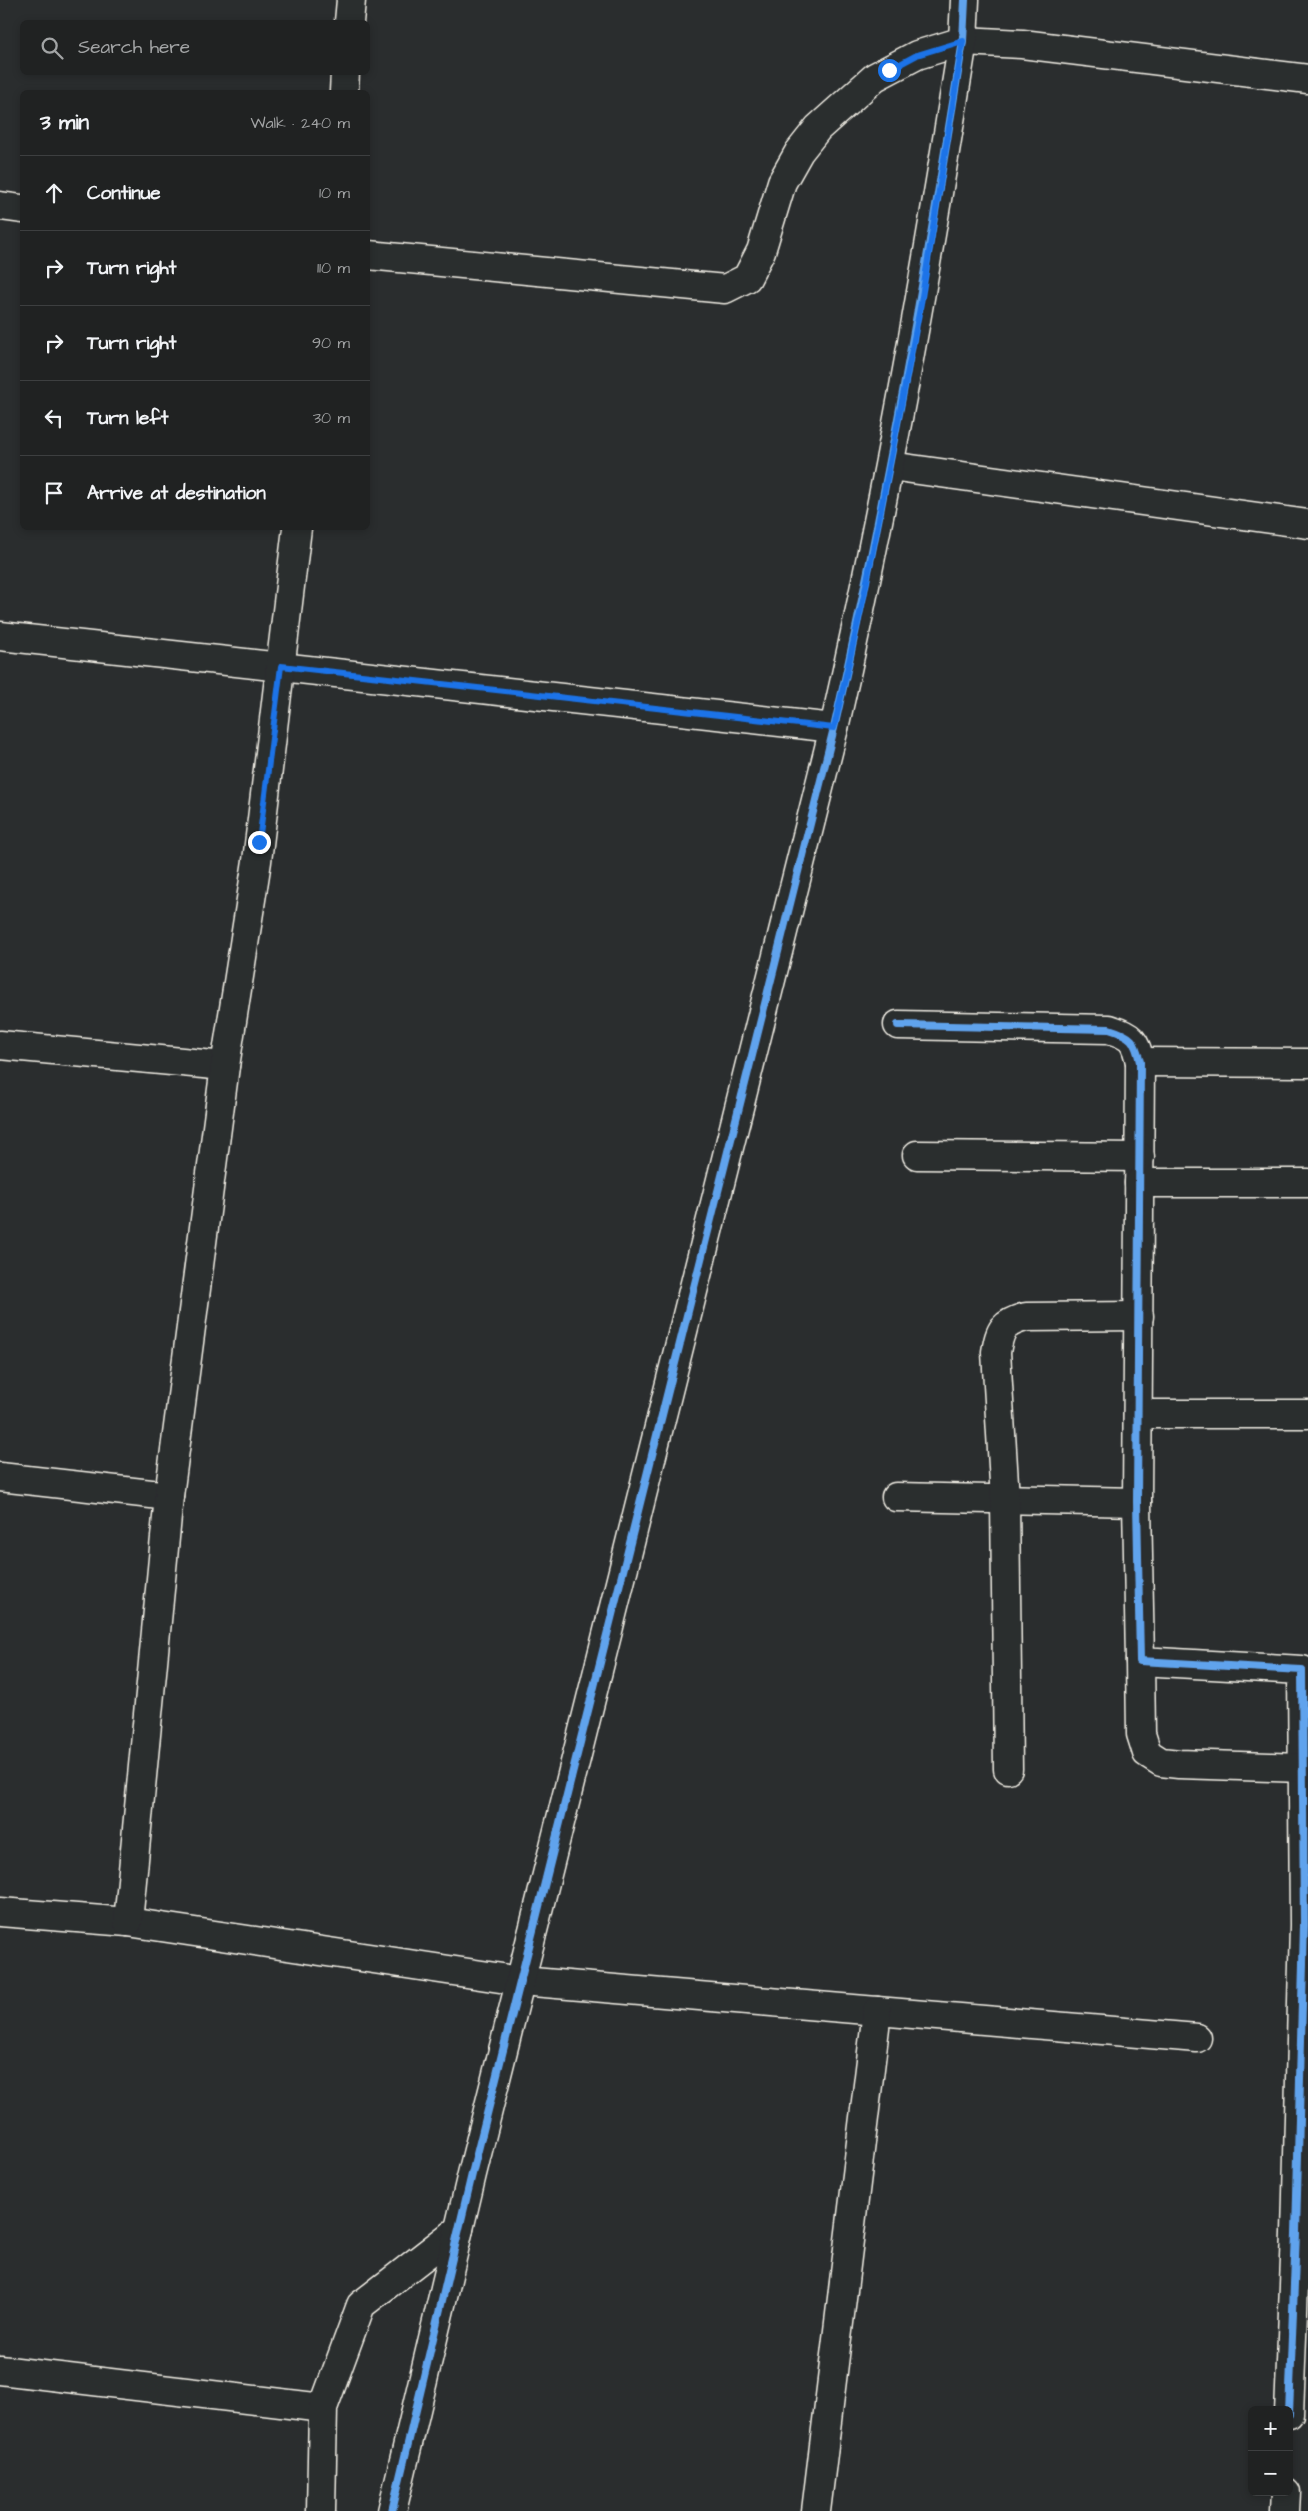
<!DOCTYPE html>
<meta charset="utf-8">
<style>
:root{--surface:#202222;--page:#282a2a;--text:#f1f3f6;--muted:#a2a4a5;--line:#3d3f40}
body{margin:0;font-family:"Architects Daughter",sans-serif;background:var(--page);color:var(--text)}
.controls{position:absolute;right:15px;bottom:15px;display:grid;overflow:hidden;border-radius:8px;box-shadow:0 2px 8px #0003}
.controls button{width:45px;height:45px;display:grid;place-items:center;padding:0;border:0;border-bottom:1px solid var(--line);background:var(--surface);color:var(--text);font:25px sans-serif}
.stop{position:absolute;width:15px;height:15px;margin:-11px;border:4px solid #1a73e8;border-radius:50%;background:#fff}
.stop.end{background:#1a73e8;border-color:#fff;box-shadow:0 1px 5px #0008}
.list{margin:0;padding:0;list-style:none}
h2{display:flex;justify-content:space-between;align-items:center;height:65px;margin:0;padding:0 20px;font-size:21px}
h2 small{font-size:16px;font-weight:400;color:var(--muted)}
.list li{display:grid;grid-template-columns:32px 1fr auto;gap:15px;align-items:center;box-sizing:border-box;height:75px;padding:0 20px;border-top:1px solid var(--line)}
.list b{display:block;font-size:19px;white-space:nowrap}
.list em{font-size:16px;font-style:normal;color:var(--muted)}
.icon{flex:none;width:28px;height:28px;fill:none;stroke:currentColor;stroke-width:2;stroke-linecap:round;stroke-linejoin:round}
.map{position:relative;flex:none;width:1308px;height:2511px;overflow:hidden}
.search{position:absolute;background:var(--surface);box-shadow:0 2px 8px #0003;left:20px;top:20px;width:350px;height:55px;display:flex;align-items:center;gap:12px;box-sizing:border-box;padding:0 18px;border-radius:8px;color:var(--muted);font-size:19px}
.panel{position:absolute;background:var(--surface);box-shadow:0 2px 8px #0003;left:20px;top:90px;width:350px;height:440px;border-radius:8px}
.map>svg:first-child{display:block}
</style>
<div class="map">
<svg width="1308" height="2511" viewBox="0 0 1308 2511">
<rect width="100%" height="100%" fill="#2a2d2e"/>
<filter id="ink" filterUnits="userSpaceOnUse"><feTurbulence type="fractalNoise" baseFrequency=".02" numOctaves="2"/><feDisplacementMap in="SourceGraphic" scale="10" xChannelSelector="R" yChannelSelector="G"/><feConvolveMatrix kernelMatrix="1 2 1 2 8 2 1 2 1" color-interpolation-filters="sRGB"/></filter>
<g filter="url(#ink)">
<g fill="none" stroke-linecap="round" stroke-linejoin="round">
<defs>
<g id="minor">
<path d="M349,22L351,0"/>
<path d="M344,92L345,72"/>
<path d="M0,206L22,209"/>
<path d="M368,255L725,289L747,278L761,251L782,182L799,152L818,128L875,77L917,55L963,41L1022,44L1308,79"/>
<path d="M890,466L1308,524"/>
<path d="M0,636L834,728"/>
<path d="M898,1025L1109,1029C1132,1036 1135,1040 1140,1062L1137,1502L1140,1661L1302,1670L1304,1925L1296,2233L1289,2414"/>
<path d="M0,1045L225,1066"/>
<path d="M1140,1062L1308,1063"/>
<path d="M917,1155L1140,1157"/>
<path d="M1139,1183H1308"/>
<path d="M1138,1414H1308"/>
<path d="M0,1477L169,1496"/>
<path d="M896,1497L1137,1502"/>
<path d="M1140,1661L1141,1734L1147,1753L1161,1762L1179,1764L1302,1768"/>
<path d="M1008,1769L1005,1499L996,1352C1000,1329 1003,1323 1026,1317L1139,1316"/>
<path d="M0,1912L128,1922L521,1981L1197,2038"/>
<path d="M128,1922L169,1496L225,1066L257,861L297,528"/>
<path d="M0,2370L323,2408"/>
<path d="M321,2511L323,2408L361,2305L459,2229"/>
<path d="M392,2511L472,2174L834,728C886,500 926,272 963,41L965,0"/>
<path d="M816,2511L877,2011"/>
<path d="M1285,2511L1286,2492"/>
</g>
</defs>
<!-- minor casing -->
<use href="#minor" stroke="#f4f1e8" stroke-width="31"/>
<!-- minor -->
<use href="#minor" stroke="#2a2d2e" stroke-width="28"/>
<defs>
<g id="cycleway">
<path d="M898,1025L1109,1029C1132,1036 1135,1040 1140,1062L1137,1502L1140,1661L1302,1670L1304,1925L1296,2233L1289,2414"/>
<path d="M392,2511L472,2174L834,728C886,500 926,272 963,41L965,0"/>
</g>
</defs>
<!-- cycleway casing -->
<use href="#cycleway" stroke="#2a2d2e" stroke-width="11"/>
<!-- cycleway -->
<use href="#cycleway" stroke="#60a3ed" stroke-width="8"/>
</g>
</g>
<g fill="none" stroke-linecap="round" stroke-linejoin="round" filter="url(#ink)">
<!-- route -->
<path stroke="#1a73e8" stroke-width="6" d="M259,842L281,666L834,728L864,596L921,303L963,41L917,55L889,70"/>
</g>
</svg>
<div class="controls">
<button>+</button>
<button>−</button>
</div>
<div class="stop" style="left:889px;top:70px"></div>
<div class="stop end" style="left:259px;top:842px"></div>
<div class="search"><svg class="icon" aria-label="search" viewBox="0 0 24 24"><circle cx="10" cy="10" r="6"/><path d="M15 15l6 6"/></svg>Search here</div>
<section class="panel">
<h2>3 min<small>Walk · 240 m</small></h2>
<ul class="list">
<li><svg class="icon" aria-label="ahead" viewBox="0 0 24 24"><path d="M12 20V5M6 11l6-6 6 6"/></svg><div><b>Continue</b></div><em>10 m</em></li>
<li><svg class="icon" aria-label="right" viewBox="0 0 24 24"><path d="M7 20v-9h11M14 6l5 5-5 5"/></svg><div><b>Turn right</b></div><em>110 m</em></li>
<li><svg class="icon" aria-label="right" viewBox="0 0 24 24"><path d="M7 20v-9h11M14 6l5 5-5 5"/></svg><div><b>Turn right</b></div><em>90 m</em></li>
<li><svg class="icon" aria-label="left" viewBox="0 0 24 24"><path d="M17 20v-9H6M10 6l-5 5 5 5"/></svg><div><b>Turn left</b></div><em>30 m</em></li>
<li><svg class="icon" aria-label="arrive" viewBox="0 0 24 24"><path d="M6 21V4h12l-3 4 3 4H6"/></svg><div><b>Arrive at destination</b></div></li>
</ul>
</section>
</div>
